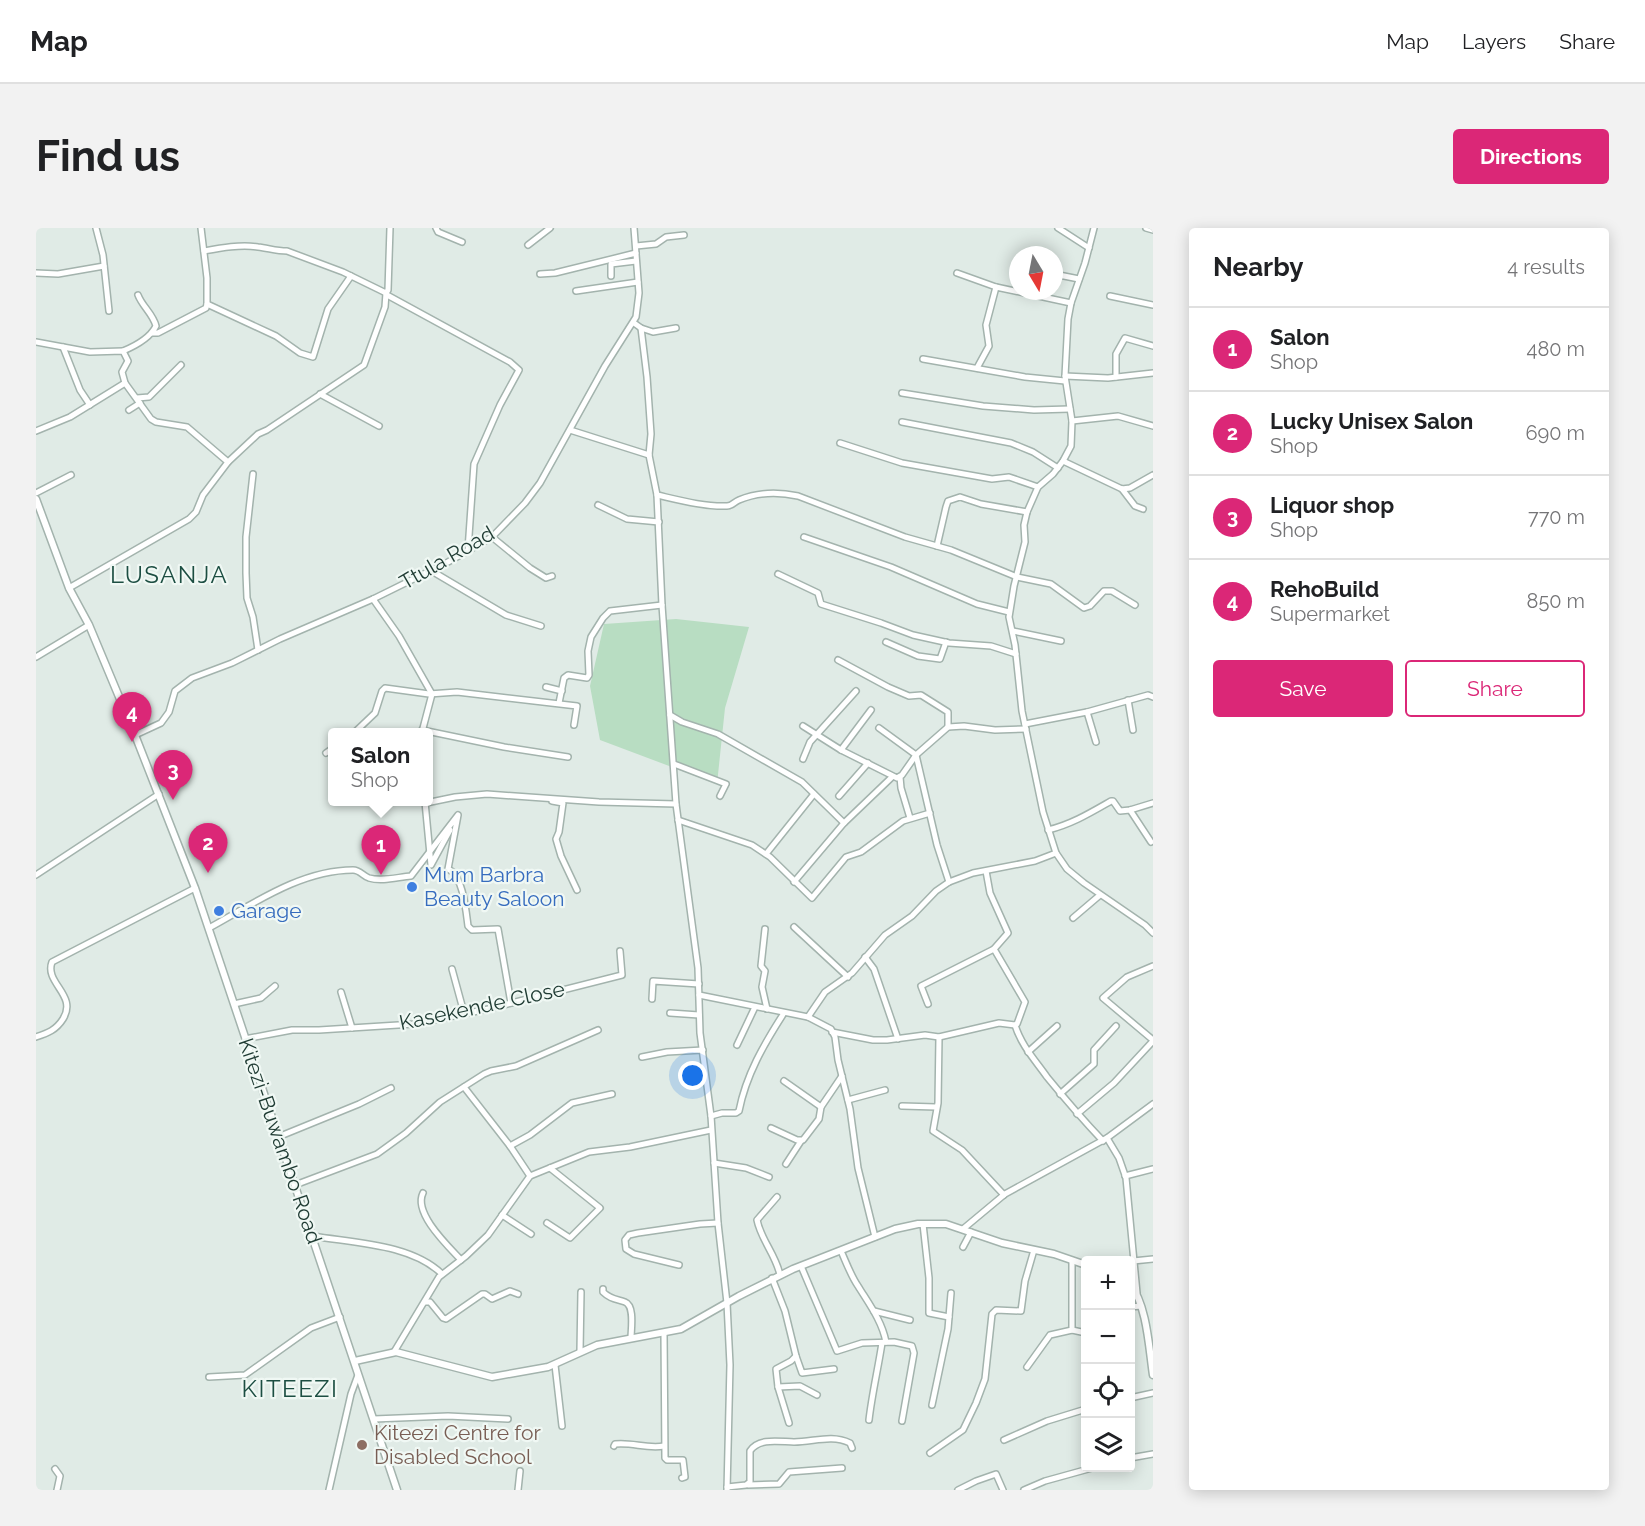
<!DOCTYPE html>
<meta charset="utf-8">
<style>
:root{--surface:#fff;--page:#f2f2f2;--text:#202124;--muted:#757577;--line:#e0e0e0;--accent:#db2777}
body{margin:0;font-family:Raleway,sans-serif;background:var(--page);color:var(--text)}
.controls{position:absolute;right:18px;bottom:18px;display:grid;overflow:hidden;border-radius:6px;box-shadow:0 3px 15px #0003}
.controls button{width:54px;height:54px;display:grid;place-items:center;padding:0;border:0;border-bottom:2px solid var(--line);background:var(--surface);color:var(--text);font:30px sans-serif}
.compass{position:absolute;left:973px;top:18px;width:54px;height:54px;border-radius:50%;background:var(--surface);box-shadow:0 3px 15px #0003;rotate:170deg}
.you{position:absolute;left:657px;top:848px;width:21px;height:21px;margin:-15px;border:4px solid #fff;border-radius:50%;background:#1a73e8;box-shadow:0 0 0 9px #1a73e833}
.badge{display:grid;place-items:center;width:39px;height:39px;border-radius:50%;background:var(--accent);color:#fff;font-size:20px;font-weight:700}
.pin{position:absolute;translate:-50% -50px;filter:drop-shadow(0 2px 3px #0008)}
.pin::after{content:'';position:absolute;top:32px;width:21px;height:18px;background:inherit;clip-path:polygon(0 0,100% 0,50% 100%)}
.popup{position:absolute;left:292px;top:500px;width:105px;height:78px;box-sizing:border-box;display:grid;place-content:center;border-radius:6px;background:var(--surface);filter:drop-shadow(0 2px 4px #0005);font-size:20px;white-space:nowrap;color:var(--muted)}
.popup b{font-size:22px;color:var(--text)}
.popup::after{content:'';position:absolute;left:50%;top:100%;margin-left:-12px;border:12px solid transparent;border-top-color:var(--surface)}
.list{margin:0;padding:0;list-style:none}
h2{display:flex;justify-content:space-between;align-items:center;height:78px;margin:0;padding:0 24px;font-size:26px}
h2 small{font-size:20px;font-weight:400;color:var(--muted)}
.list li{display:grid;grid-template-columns:39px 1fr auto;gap:18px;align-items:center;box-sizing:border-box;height:84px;padding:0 24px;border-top:2px solid var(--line)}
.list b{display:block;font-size:22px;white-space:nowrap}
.list p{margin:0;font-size:20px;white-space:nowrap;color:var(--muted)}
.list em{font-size:20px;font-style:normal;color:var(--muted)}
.actions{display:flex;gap:12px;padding:18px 24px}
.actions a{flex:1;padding:14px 0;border:2px solid var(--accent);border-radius:6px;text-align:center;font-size:21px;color:var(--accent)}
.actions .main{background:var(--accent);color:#fff}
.icon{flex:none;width:33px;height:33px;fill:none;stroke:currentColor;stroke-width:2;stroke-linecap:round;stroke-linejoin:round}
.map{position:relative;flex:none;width:1117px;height:1262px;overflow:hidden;border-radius:6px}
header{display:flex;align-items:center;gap:36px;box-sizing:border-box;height:84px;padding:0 30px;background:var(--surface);border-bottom:2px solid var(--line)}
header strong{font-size:28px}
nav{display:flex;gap:33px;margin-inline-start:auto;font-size:21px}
.intro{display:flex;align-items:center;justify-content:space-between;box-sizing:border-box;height:144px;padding:0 36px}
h1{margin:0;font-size:42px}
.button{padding:15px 27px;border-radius:6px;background:var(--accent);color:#fff;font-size:21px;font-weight:700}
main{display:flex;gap:36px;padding:0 36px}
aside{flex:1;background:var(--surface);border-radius:6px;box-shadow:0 3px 15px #0003}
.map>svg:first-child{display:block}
</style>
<header>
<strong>Map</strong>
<nav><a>Map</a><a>Layers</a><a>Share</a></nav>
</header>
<div class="intro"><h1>Find us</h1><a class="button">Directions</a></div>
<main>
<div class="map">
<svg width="1117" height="1262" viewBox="0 0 1117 1262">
<rect width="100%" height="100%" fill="#e0ebe6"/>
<!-- green -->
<path fill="#b8ddc2" d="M640,391L713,399L689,480L681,556L564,512L554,458L568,396Z"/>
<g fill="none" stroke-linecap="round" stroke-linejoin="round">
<defs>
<g id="minor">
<path d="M60,0L67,27L73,83"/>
<path d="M165,0L171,50V76L240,108L264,125L277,129L292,81L315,48"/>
<path d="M400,0L402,4L426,14"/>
<path d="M1022,0L1053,20"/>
<path d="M1058,0L1049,35L1035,75L1032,91L1029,148L1036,193L1035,218L1027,233L1017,246L1002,259L991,284L988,297L989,314L978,358L973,389L979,417L986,483L1007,584L1020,625L1031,641L1048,655L1109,697L1117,705"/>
<path d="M1110,0L1117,2"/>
<path d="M492,17L514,0"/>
<path d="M600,18L620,16L630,9L648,7"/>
<path d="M168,23C184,20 205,16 222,19C232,20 240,23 251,23L307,44L350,65"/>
<path d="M0,45L22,46L68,38"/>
<path d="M921,45L960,59"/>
<path d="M504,46L519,45L600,25"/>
<path d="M1018,46L1043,51"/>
<path d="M575,48V36L600,33"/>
<path d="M540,63L602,54"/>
<path d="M351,67L474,134L483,142L464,177L438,236L432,322"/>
<path d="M1074,68L1117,77"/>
<path d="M598,95L605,100L611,149L615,206L613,227L621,267L626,377L640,576L662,740L664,805L675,888L682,995L691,1075L694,1137L691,1262"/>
<path d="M605,100L617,104L640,100"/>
<path d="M116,105H122L170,80L171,76"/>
<path d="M0,114L54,124L87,123L92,133L86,144L89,155L115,191L120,194L151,199L192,234L167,267L160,284L153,291L33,360"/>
<path d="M27,119L44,162L54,177"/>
<path d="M87,123C99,118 114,110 120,98C117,86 106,78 102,67"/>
<path d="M887,131L989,149L1029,153"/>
<path d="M941,140L953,118L950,97L960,59L1035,75"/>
<path d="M1029,148L1072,150L1117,145"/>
<path d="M1080,149V126L1089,110L1117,118"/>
<path d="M866,165L947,178L998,182L1034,181"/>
<path d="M284,166L343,198"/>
<path d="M101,170L113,169L145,137"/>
<path d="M93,182L104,175"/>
<path d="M1036,193L1082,188L1117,198"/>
<path d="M866,194L975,215L997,224L1022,240"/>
<path d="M534,202L613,227"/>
<path d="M0,203L34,189L89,155"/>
<path d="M804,215L866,235L956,251L973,249L1002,259"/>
<path d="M1027,233L1086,261L1094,260L1117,247"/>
<path d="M192,234L222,206L231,202L328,137L349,79L350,65L352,62L354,0"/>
<path d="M217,246L210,309V345L211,370L217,389L222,422"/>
<path d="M1086,261L1099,278L1107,281"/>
<path d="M0,265L35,247"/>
<path d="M621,267C643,272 669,279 691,278C696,278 698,274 703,272C722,264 743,264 762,268L869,309L915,322L981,349L1015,356L1048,380L1054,378L1068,363H1076L1099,377"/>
<path d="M562,277L591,291L623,294"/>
<path d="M456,309L494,340L510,350L516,348"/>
<path d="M768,309L855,339L941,376L973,384"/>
<path d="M901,318L910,279L912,273L924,269L945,276L991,284"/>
<path d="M394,342L470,387L505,398"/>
<path d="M742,346L782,365L785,376L845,395L877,407L913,415L955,418L980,426"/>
<path d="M337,371L363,408L396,466L386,504"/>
<path d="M977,403L1025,413"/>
<path d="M850,414L882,428L904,431L910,414"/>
<path d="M0,429L53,397"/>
<path d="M802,432L852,459L873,468L885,467L912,484V499"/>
<path d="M510,459L526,463"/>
<path d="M1092,472L1097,502"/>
<path d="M523,475L528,450L532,447L551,450L553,447L552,423L555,409L567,390L574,383L626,377"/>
<path d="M1051,484L1060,514"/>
<path d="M634,487L646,494L682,506L766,554L808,595"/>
<path d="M989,496L1051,484L1112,467L1117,469"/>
<path d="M767,498L805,522L861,550L866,547L880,527L912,499L928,498L959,502L990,501"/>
<path d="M843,500L880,527L901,617L913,654"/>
<path d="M386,502L468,519L532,529"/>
<path d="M319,504L339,485L346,463L349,460L393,466L421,464L541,478L538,497"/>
<path d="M99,507L125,495L133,484L139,463L156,450L196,435L244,411L337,371L412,334L456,309L489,275L504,255L569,138L600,89L603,65L598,0"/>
<path d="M805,522L835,482"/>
<path d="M290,525L297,520"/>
<path d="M767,531L774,514L820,463"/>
<path d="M638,536L690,556L684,568"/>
<path d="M864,549L865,560L874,590"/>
<path d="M296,561H297"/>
<path d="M803,568L832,535"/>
<path d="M516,573L527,575L523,604L520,611L525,628L541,662"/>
<path d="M389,574L395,637L414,602"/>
<path d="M390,575L419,569L451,566L563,574L640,576"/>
<path d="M1094,582L1115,614"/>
<path d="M642,592L716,617L734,629L776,670L810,629L825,624L867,593L894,585"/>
<path d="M1012,602C1036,596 1054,585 1075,573H1077L1084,583L1094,582L1117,575"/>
<path d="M730,626L778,566"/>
<path d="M950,643L954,665L972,705L958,721L989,774L981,796L979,797C985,817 999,832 1011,849C1029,871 1047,892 1067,913"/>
<path d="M0,647L123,566"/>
<path d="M758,654L808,595L856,549"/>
<path d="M1037,690L1064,667"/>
<path d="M758,699L812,749"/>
<path d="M173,700C217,676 265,642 317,642C324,642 327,648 333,650C346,654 362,649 375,648L422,587L412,641C427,647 430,683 432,698L436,702L462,701L475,775"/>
<path d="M729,701L725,738L729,743L726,759L731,781"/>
<path d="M829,729L838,741L862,811"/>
<path d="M1117,738L1091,749L1067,770L1117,812"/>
<path d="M416,741L428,785"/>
<path d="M305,764L316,800"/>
<path d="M663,767L772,789L795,801L799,809L802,832L814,881L822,940L839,1009"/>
<path d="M616,771L617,753L663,756"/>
<path d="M198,776L225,770L239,758"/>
<path d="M892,776L885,758L958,721"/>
<path d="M634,785L663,787"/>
<path d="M772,789L789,764L816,745L849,707L876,688L900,663L913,654L937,645L999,633L1020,625"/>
<path d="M796,804L837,812H851L889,807L903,809L963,795L979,797"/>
<path d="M0,809C12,805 20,802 27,791C42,767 8,755 16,734L159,660"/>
<path d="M903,809L902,875L897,903L926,922L968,967"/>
<path d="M209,811L256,802H283L378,796L452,781L586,747L584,723"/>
<path d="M701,817L719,779"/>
<path d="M992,824L1021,798"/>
<path d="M606,829L631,824L667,822"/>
<path d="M748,853L785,879"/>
<path d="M428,859L474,918L494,948"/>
<path d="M1024,866L1058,836V822L1080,798"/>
<path d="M812,872L849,862"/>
<path d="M866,878L900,879"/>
<path d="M1041,886L1078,855L1117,813"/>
<path d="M675,888L686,885H700L703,883C710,847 728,816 748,785"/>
<path d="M735,900L761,912H767L783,891L785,879L806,848"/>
<path d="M242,909L323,876L355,860"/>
<path d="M1071,910L1083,930L1090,950L1101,1065"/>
<path d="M474,918L494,907L536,875L576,866"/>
<path d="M678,935L710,940L733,949"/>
<path d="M750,936L765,913"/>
<path d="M1089,948L1117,941"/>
<path d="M259,957L341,926L370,905L404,874L448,846L455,843L480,838L562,802"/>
<path d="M387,965C377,985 412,1018 425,1032"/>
<path d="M741,969L721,992C725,1012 740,1027 744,1047"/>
<path d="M466,987L495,1006"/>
<path d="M511,995L534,1010L564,980L514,940"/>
<path d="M887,996L893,1050V1085L913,1089"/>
<path d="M927,1001L969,966L1071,910L1117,876"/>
<path d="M277,1008C318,1015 375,1016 406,1046"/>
<path d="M927,1019L935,1004"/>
<path d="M805,1023C810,1034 815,1048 822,1058C833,1076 846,1093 850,1114"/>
<path d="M1097,1033L1117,1031"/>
<path d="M643,1037L598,1026L590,1021L589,1012L593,1007L602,1005L664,996L682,995"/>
<path d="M765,1038L801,1123L826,1115L858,1114L876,1118L878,1125L866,1193"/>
<path d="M736,1050L749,1083L760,1128L755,1133L740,1141L742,1159L753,1195"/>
<path d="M567,1061V1064C574,1071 580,1071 589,1074C599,1078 595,1101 595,1110"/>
<path d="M389,1074H394L407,1090L410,1091L446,1066H449L456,1071L474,1063L482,1066"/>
<path d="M1094,1079L1105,1078"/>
<path d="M838,1083L874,1092"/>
<path d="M1036,1102L1050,1105"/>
<path d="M628,1105L629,1230L631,1232H647L649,1249L646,1250"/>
<path d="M544,1123L545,1064"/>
<path d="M358,1124L403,1049L430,1028L452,1007L494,948L553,924L594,919L675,902"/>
<path d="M760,1128L766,1145L798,1141"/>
<path d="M519,1137L526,1198"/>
<path d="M991,1139L1014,1107L1036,1102V1033"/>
<path d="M173,1149L209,1147L275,1100L304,1089"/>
<path d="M742,1159L764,1158L781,1167"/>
<path d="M1094,1170L1117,1165"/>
<path d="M896,1177L912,1101L915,1065"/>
<path d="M338,1191L412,1188L472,1191"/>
<path d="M833,1192C836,1166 842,1141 846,1115"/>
<path d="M968,1212L1011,1193L1050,1181"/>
<path d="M578,1218L579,1216C597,1214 610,1221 628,1218"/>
<path d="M894,1225L927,1202L940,1175L949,1151L956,1086L960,1082L985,1083L989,1053L998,1022"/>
<path d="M1094,1230L1117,1226"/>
<path d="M19,1241L24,1248L21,1262"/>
<path d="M712,1257L743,1256L753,1244L806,1240"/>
<path d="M691,1259L710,1257L714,1254V1223C723,1209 745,1214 758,1214C778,1214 795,1206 814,1215L816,1220"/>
<path d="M293,1262L315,1166L322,1147"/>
<path d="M482,1262L484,1243"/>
<path d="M922,1262L940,1253L960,1246L967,1262"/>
<path d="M988,1262L1009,1253L1056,1240"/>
</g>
<g id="tertiary">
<path d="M0,271L33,360L53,397L99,507L159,660L361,1262"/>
<path d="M1094,1056C1111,1077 1113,1120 1117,1147"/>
<path d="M319,1133L360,1124L456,1149L512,1139L561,1117L645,1101L703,1068L757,1041L859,1001L882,996H910L966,1015L1018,1026L1050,1037"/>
</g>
</defs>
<!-- minor casing -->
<use href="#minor" stroke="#a3b3ad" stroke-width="8"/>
<!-- tertiary casing -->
<use href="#tertiary" stroke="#a3b3ad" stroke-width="9"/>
<!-- minor -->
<use href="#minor" stroke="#fff" stroke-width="5"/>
<!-- tertiary -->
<use href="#tertiary" stroke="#fff" stroke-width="6"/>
</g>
<!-- markers -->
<g fill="#3f7fe0" stroke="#f0f8f4" stroke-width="2">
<circle cx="376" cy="659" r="6"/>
<circle cx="183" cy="683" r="6"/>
</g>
<circle fill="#8d6e63" stroke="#f0f8f4" stroke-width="2" cx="326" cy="1217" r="6"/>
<g text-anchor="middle" stroke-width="4.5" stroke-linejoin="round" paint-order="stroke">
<!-- street labels -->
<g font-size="21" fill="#203c34" stroke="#f0f8f4">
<text transform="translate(411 330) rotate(-30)" y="7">Ttula Road</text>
<text transform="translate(446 778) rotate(-12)" y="7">Kasekende Close</text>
<text transform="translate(244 913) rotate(71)" y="7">Kitezi-Buwambo Road</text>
</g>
<!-- shop labels -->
<g font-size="21" fill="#366cbe" stroke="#f0f8f4" text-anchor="start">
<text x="388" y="654">Mum Barbra<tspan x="388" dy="24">Beauty Saloon</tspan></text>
<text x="195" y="690">Garage</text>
</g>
<!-- education labels -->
<g font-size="21" fill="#785e54" stroke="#f0f8f4" text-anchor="start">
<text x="338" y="1212">Kiteezi Centre for<tspan x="338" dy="24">Disabled School</tspan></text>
</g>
<!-- quarter labels -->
<g font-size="24" letter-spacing="1.5" fill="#1c4e42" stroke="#f0f8f4">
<text x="133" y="355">LUSANJA</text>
<text x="254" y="1169">KITEEZI</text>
</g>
</g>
</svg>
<div class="controls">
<button>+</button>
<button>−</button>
<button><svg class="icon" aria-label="locate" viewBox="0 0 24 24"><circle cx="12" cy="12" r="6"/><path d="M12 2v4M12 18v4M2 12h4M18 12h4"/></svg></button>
<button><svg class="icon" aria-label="layers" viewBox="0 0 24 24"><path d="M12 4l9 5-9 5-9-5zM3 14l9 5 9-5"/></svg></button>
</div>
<svg class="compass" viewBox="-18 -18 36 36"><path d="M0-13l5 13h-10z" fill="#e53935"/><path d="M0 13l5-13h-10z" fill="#757577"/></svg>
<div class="you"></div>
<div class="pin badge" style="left:345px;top:647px">1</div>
<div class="popup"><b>Salon</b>Shop</div>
<div class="pin badge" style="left:172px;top:645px">2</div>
<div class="pin badge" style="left:137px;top:572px">3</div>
<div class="pin badge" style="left:96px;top:514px">4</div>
</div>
<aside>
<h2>Nearby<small>4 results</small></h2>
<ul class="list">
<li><span class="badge">1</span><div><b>Salon</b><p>Shop</p></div><em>480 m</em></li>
<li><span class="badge">2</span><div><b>Lucky Unisex Salon</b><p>Shop</p></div><em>690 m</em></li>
<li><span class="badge">3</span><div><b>Liquor shop</b><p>Shop</p></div><em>770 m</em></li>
<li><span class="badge">4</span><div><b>RehoBuild</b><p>Supermarket</p></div><em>850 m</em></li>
</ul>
<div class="actions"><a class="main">Save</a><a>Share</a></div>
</aside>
</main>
